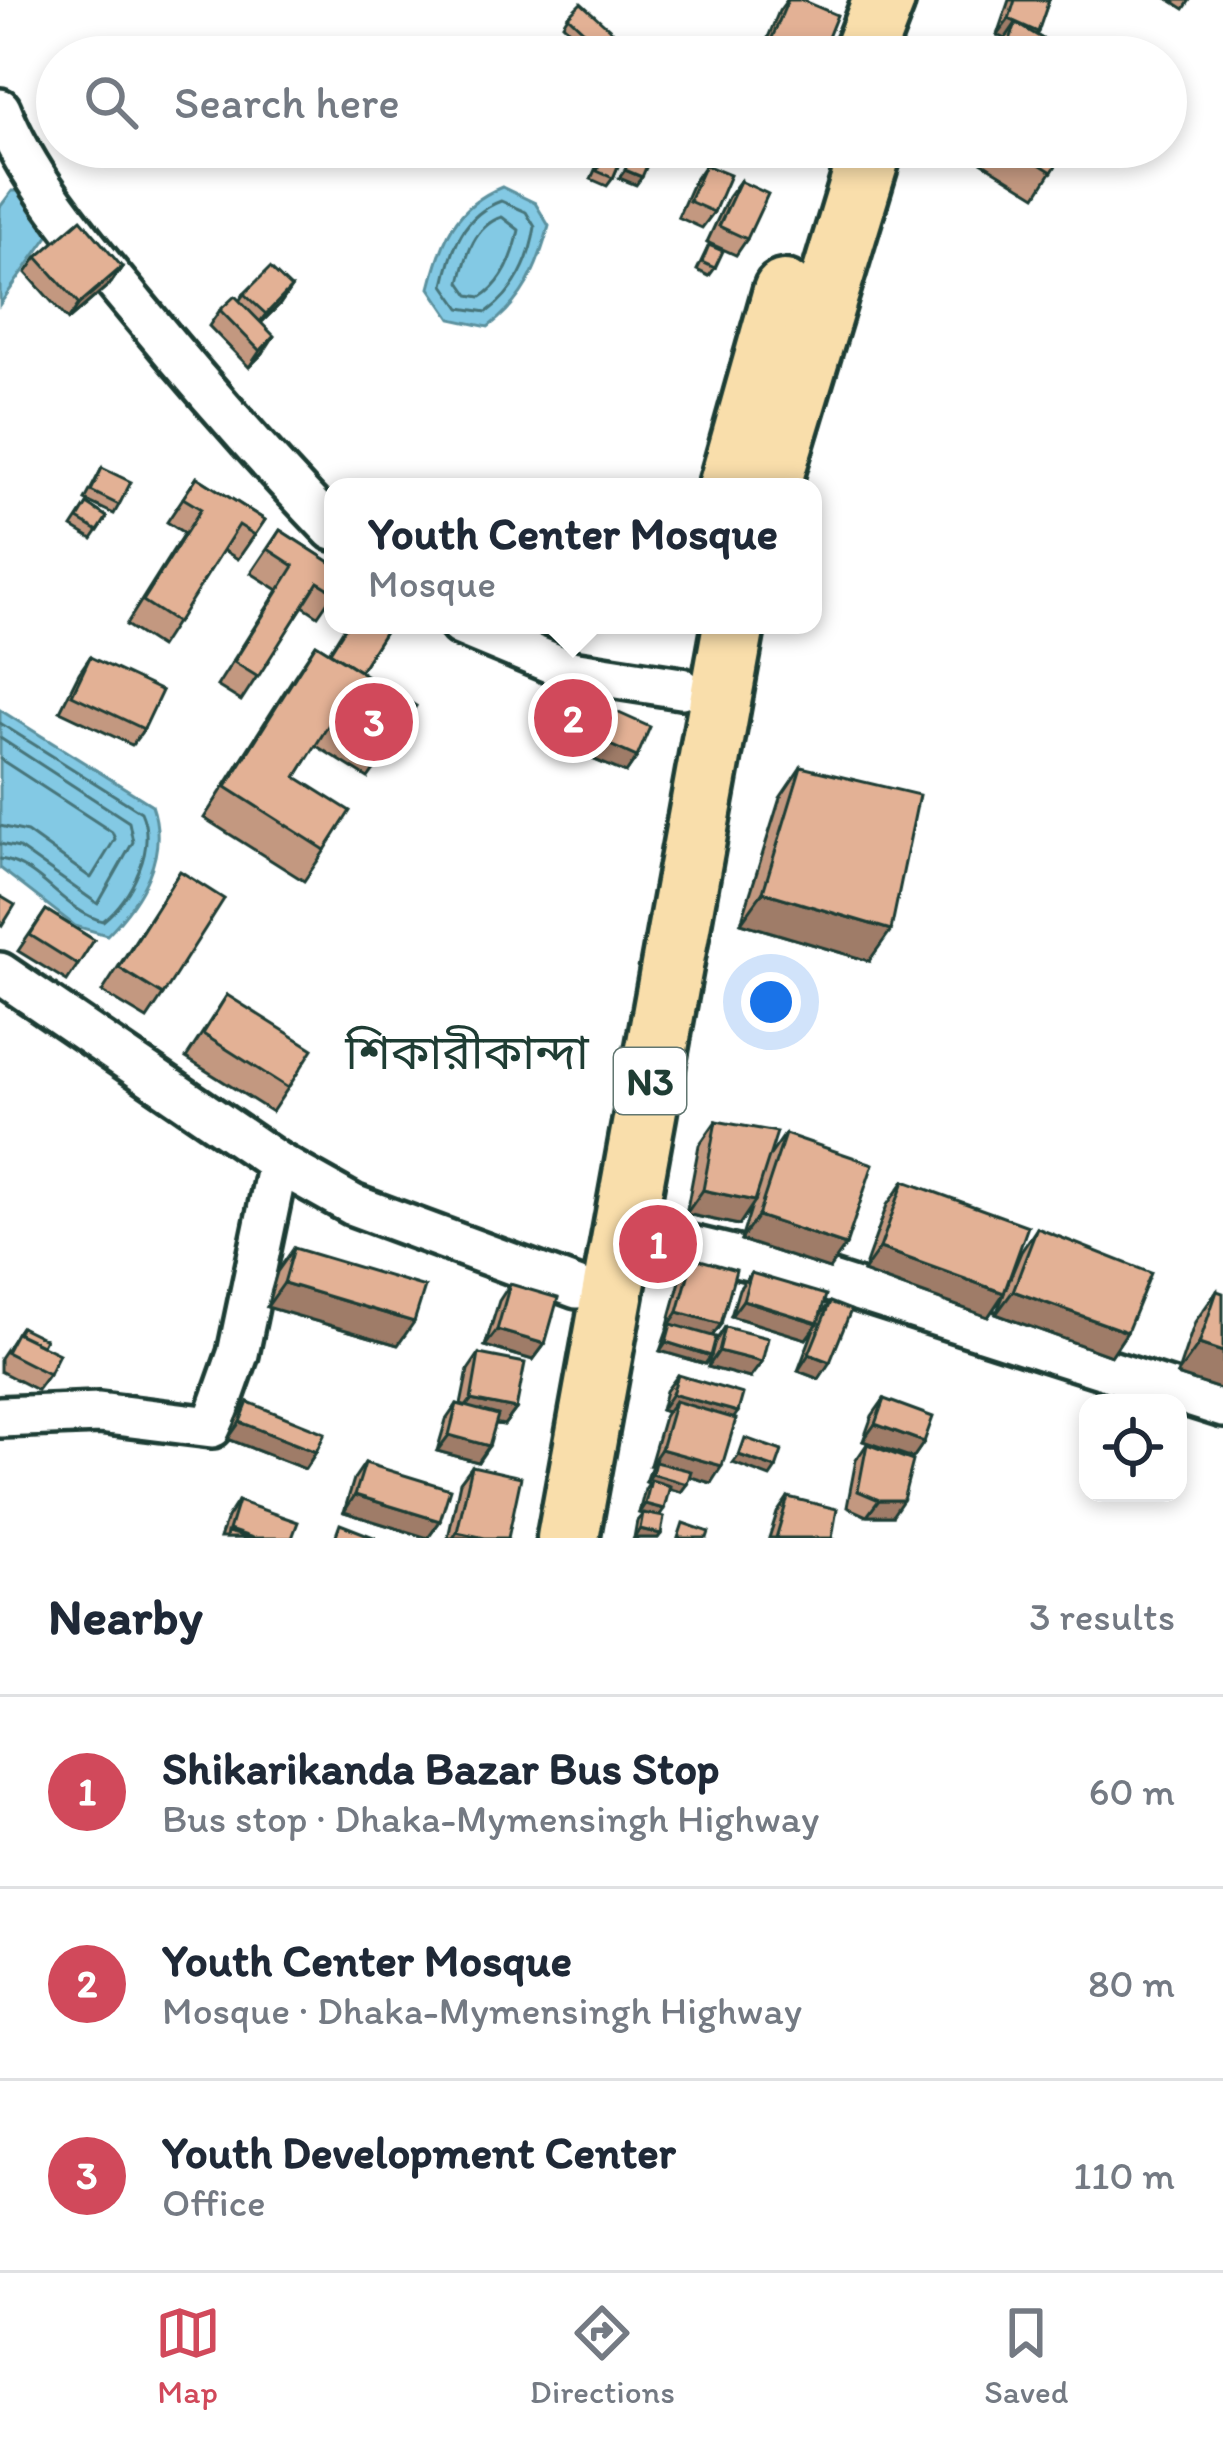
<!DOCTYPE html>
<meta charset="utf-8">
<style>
:root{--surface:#fff;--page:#f6f6f7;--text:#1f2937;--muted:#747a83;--line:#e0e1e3;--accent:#d1495b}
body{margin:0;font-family:Itim,"Noto Sans Bengali",sans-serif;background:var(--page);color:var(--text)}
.controls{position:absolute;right:36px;bottom:36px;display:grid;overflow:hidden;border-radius:24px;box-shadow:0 6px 18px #0003}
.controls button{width:108px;height:108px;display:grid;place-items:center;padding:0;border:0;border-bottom:3px solid var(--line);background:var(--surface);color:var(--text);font:60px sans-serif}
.you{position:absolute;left:771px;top:1002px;width:42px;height:42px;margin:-30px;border:9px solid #fff;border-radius:50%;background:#1a73e8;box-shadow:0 0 0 18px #1a73e833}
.badge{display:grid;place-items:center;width:78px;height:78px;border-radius:50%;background:var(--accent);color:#fff;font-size:39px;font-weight:700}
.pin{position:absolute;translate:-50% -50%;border:6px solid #fff;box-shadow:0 3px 12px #0006}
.popup{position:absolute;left:324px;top:478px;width:498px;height:156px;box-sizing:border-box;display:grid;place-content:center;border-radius:24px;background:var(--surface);filter:drop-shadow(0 3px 9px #0005);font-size:39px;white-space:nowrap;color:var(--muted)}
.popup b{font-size:45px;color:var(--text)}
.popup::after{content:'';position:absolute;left:50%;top:100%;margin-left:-24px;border:24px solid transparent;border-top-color:var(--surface)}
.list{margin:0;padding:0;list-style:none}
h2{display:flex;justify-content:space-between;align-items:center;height:156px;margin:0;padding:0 48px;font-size:51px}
h2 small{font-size:39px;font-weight:400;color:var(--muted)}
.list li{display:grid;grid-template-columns:78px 1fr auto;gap:36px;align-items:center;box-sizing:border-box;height:192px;padding:0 48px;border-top:3px solid var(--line)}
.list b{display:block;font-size:45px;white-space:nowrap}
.list p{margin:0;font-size:39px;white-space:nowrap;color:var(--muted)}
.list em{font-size:39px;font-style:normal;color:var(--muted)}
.icon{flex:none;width:66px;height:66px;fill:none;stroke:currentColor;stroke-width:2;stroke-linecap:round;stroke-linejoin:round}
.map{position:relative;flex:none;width:1223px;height:1538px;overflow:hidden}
.search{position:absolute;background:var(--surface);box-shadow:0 6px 18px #0003;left:36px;right:36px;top:36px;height:132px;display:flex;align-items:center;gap:30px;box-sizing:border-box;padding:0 42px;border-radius:66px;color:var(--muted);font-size:45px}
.sheet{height:732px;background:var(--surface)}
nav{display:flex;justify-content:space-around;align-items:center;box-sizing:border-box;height:168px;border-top:3px solid var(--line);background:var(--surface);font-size:33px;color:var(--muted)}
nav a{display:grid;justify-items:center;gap:6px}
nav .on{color:var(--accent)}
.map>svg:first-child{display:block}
</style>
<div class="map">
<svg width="1223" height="1538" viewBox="0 0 1223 1538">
<rect width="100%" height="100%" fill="#fff"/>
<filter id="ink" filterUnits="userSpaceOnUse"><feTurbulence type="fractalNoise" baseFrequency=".00833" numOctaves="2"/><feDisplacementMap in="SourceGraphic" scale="24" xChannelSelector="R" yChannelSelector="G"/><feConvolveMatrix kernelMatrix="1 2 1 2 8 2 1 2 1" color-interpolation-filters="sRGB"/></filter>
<g filter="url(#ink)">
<!-- water -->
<g fill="#83c9e4" stroke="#5b919e" stroke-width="3">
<path d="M502,187L535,203L549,226C537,269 524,300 488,327L451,319L430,288C442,240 455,206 502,187Z"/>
<path d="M12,191H27L56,225L0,304V207Z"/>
<path d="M0,710L152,805C169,854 142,900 107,935L75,926L0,868Z"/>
</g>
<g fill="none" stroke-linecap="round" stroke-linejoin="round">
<!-- shore -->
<g stroke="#47757a" stroke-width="3">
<path d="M501,201L526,212L535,227C530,260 515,292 487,312L460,308L444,285C452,248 463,215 501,201Z"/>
<path d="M502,217L519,230C514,255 504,283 481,297L469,295L460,282C466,256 475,225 502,217Z"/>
<path d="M0,723L141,812C157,847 132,898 103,921C63,911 41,865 0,859"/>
<path d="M0,738L129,822L133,842L98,904L19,848L0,844"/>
<path d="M0,759L112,832L115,839L91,878L27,832L0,826"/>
</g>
<defs>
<g id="minor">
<path d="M0,109C29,182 86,246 136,307C199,384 264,458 333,530"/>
<path d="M460,625L571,671L681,688"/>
<path d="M0,973L278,1163L353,1205L577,1288"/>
<path d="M624,1230L803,1273L1223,1407"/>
<path d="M0,1417L99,1413L212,1427L238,1354L278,1163"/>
</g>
<g id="highway">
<path d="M862,57L884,0"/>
<path d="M729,487L784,291"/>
<path d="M769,487L872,147"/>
<path d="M568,1538L734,625"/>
</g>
</defs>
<!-- minor casing -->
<use href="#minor" stroke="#1f3d34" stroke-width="48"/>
<!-- highway casing -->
<use href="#highway" stroke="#1f3d34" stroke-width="69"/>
<!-- minor -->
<use href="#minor" stroke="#fff" stroke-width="39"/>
<!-- highway -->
<use href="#highway" stroke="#f9deab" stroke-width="60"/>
</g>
<!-- wall -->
<g fill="#c39880" stroke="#1f3d34" stroke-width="3">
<path d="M787,0H802L820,57H760L779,11Z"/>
<path d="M1009,0H1049L1036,35L1073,57H996L1005,39L997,35Z"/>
<path d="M1170,0H1190L1184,9Z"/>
<path d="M568,16L607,41L594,54L563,24Z"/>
<path d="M558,147H581L573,162L555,154Z"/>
<path d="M605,147H626L613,178L607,186L591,179Z"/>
<path d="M964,147H1067L1036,196L962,150Z"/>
<path d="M705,165L714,212L702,228L678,217L694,181Z"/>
<path d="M740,181L747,239L736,255L707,242L728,197Z"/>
<path d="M709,245L715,268L709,276L697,270Z"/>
<path d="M37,257L122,267L111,283L68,320L26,273Z"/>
<path d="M291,288L280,304L261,323L263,353L249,367L209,326L220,310L239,301L244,294Z"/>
<path d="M102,468L119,505L114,514L85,500Z"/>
<path d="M197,477L265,520L238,559L223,550L160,647L126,625L184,533L167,522Z"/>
<path d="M87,504L107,517L92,539L72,527Z"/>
<path d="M280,530L333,564V594L318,616L303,606L241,701L217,686L278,590L251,573Z"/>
<path d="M346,625H389L360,671L390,747L368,778L315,745L296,777L325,850L304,881L204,818L295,675L316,644L329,652Z"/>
<path d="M90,657L144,729L132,745L60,711L79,673Z"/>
<path d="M610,709L637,757L626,773L585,756L599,726Z"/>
<path d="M801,767L869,961L741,923L780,798Z"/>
<path d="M180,871L163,995L147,1019L102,992Z"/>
<path d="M46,910L94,940L67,981L18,951Z"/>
<path d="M227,995L288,1088L272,1112L186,1058Z"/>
<path d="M716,1121L769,1157L785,1134L829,1269L741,1240L752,1205L739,1225L686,1214L699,1145Z"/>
<path d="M904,1181L1006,1288L1021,1252L1037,1228L1127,1332L1111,1356L996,1314L1004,1294L988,1317L863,1272L887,1205Z"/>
<path d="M294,1248L398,1345L267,1307L277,1272Z"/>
<path d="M693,1258L721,1324L712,1336L715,1342L725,1327L750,1378L708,1367L711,1354L705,1364L660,1351L668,1328H667L682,1274Z"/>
<path d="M751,1273L819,1317L830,1302L819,1379L798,1371L815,1326L806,1339L731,1316L739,1289Z"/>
<path d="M510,1284L545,1344L533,1360L485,1346L499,1301Z"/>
<path d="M1217,1291L1223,1390L1177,1375L1195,1322Z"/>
<path d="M21,1327L42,1345L49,1374L37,1390L0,1371V1358Z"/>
<path d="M479,1354L516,1409L504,1425L495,1424L478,1462L437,1451L446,1420L457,1404L461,1405L468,1370Z"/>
<path d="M678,1375L734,1418L711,1483L689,1476L681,1492L669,1489L659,1516L661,1534L658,1538H634L637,1521L643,1514L639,1513L645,1489L649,1483L646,1482L652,1465H650L664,1417L667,1412L661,1410L666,1391Z"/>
<path d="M884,1399L924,1442L913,1458L863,1441L872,1416Z"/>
<path d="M248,1402L316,1452L305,1469L228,1439L237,1419Z"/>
<path d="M867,1444L892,1516H867L847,1507L856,1460Z"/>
<path d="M365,1463L440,1521L428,1538L344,1512L354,1479Z"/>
<path d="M472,1466L508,1538H448L460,1482Z"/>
<path d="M788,1497L832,1538H769L777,1513Z"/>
<path d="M238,1501L292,1538H220L227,1518Z"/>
</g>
<!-- shaded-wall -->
<g fill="#9f7c68" stroke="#1f3d34" stroke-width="3">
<path d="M1009,19L1038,32L1027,48L1016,23L1005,39L997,35Z"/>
<path d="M625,170L642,177L636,185L619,178Z"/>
<path d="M122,267L111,283L68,320L79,304Z"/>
<path d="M291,288L280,304L254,330L266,314Z"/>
<path d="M274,336L263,353L249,367L260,351Z"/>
<path d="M597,739L637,757L626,773L585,756Z"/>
<path d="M763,892L891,930L869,961L741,923Z"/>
<path d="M703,1190L755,1201L739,1225L686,1214Z"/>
<path d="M758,1216L846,1245L829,1269L741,1240Z"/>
<path d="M880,1248L1004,1293L988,1317L863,1272Z"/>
<path d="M284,1283L414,1322L398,1345L267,1307Z"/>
<path d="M1013,1291L1127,1332L1111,1356L996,1314Z"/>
<path d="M743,1300L818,1323L806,1339L731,1316Z"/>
<path d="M678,1312L721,1324L709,1340L671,1324L667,1328Z"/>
<path d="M497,1330L545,1344L533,1360L485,1346Z"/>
<path d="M666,1342L711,1356L705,1364L660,1351Z"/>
<path d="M1199,1344L1223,1352V1390L1177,1375Z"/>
<path d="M719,1351L762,1362L750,1378L708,1367Z"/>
<path d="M809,1354L830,1362L819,1379L798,1371Z"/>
<path d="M672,1394L738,1412L726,1429L675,1401L667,1412L661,1410Z"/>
<path d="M471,1400L516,1409L504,1425L459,1416Z"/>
<path d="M240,1422L316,1452L305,1469L228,1439Z"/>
<path d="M875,1424L924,1442L913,1458L863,1441Z"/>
<path d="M449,1435L489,1446L478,1462L437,1451Z"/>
<path d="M661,1449L722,1466L711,1483L654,1466L655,1462L652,1465H650Z"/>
<path d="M739,1455L776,1468L770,1477L733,1463Z"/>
<path d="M652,1474L687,1484L681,1492L646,1482Z"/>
<path d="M355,1495L440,1521L428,1538L344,1512Z"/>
<path d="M879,1500H903L892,1516H867Z"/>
<path d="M645,1504L664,1509L658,1518L639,1513Z"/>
<path d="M640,1529L661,1534L658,1538H634Z"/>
<path d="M457,1532L485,1538H453Z"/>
</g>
<!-- building -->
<g fill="#e3b195" stroke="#1f3d34" stroke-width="3">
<path d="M788,0H802L837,15L820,57H764Z"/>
<path d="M1015,0H1049L1038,32L1009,19Z"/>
<path d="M581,3L613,32L600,46L568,16Z"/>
<path d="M1016,23L1073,57H1004Z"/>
<path d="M569,48L585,55L584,57H565Z"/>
<path d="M564,147H581L578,154Z"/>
<path d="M607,147H626L613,178L597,171Z"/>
<path d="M635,147H644L653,151L642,177L625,170Z"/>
<path d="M1012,147H1067L1052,172Z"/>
<path d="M705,165L730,175L714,212L689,201Z"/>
<path d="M740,181L768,194L747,239L719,226Z"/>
<path d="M81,219L122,267L79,304L37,257Z"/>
<path d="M709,245L723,251L715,268L702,262Z"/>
<path d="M270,268L291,288L266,314L244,294Z"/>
<path d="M235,296L274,336L260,351L220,310Z"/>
<path d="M102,468L131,482L119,505L91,491Z"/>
<path d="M197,477L265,520L255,535L239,525L177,623L143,601L201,509L183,498Z"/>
<path d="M87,504L107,517L98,531L78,519Z"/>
<path d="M280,530L333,564V591L318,582L258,677L234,662L294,566L268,549Z"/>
<path d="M347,625H389L360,671L330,652Z"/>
<path d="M316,644L416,706L390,747L336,713L296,777L350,811L325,850L226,787Z"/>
<path d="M90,657L162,691L144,729L72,695Z"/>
<path d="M610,709L650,727L637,757L597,739Z"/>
<path d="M801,767L919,795L891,930L763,892Z"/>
<path d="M180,871L224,899L163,995L119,968Z"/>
<path d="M0,896L15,905L2,926L0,924Z"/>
<path d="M46,910L94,940L78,965L30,935Z"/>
<path d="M227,995L313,1049L288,1088L203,1034Z"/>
<path d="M716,1121L777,1132L755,1201L703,1190Z"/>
<path d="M785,1134L873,1164L846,1245L758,1216Z"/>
<path d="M904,1181L1028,1226L1004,1293L880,1248Z"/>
<path d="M1037,1228L1151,1273L1127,1332L1013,1291Z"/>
<path d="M294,1248L425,1287L414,1322L284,1283Z"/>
<path d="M693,1258L736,1270L721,1324L678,1312Z"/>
<path d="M751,1273L826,1295L818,1323L743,1300Z"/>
<path d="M510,1284L558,1298L545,1344L497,1330Z"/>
<path d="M1217,1291L1223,1293V1352L1199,1344Z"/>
<path d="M830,1302L851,1310L830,1362L809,1354Z"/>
<path d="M671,1324L716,1337L711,1356L666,1342Z"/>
<path d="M21,1327L45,1339L42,1345L17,1333Z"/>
<path d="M725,1327L768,1338L762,1362L719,1351Z"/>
<path d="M16,1333L59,1354L49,1374L6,1352Z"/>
<path d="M479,1354L525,1363L516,1409L471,1400Z"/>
<path d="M678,1375L743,1394L738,1412L672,1394Z"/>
<path d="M884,1399L933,1417L924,1442L875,1424Z"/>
<path d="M675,1401L736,1419L722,1466L661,1449Z"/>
<path d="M248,1402L325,1433L316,1452L240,1422Z"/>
<path d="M457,1404L498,1415L489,1446L449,1435Z"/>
<path d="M745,1438L782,1451L776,1468L739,1455Z"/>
<path d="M867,1444L913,1461L903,1500H879L858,1491Z"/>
<path d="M655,1462L691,1471L687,1484L652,1474Z"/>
<path d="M365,1463L450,1489L440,1521L355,1495Z"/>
<path d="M472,1466L521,1477L508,1538H485L457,1532Z"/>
<path d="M651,1480L670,1486L664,1509L645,1504Z"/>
<path d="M788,1497L837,1509L832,1538H776Z"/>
<path d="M238,1501L298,1522L292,1538H253L229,1530Z"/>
<path d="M643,1513L664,1517L661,1534L640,1529Z"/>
<path d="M683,1523L709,1532L707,1538H678Z"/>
<path d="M340,1524L376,1538H335Z"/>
<path d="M227,1532L252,1538H226Z"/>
</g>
</g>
<g text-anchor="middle" stroke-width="12" stroke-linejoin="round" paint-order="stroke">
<!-- shield labels -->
<rect fill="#fff" stroke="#627771" stroke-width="3" x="614" y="1048" width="72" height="66" rx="9"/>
<g font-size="39" font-weight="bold" fill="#1f3d34">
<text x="650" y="1095">N3</text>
</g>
<!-- quarter labels -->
<g font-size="48" fill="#1f3d34" stroke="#fff">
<text x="467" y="1069">শিকারীকান্দা</text>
</g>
</g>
</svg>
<div class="controls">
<button><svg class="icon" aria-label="locate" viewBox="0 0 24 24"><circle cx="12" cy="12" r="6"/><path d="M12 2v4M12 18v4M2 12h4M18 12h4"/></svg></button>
</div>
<div class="you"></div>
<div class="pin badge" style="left:658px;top:1244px">1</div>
<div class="pin badge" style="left:573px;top:718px">2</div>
<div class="popup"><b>Youth Center Mosque</b>Mosque</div>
<div class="pin badge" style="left:374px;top:722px">3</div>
<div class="search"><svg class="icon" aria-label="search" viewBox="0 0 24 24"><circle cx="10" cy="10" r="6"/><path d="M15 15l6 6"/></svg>Search here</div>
</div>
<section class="sheet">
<h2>Nearby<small>3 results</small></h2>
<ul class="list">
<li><span class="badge">1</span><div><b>Shikarikanda Bazar Bus Stop</b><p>Bus stop · Dhaka-Mymensingh Highway</p></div><em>60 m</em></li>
<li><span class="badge">2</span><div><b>Youth Center Mosque</b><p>Mosque · Dhaka-Mymensingh Highway</p></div><em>80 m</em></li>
<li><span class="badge">3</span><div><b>Youth Development Center</b><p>Office</p></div><em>110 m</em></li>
</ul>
</section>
<nav>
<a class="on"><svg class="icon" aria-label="map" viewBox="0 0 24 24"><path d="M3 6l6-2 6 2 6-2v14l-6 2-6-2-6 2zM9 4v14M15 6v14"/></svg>Map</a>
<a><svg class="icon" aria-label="directions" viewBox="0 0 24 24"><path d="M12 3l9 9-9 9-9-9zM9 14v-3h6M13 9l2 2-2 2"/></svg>Directions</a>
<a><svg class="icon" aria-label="saved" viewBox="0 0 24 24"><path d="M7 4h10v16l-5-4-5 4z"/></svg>Saved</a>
</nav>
